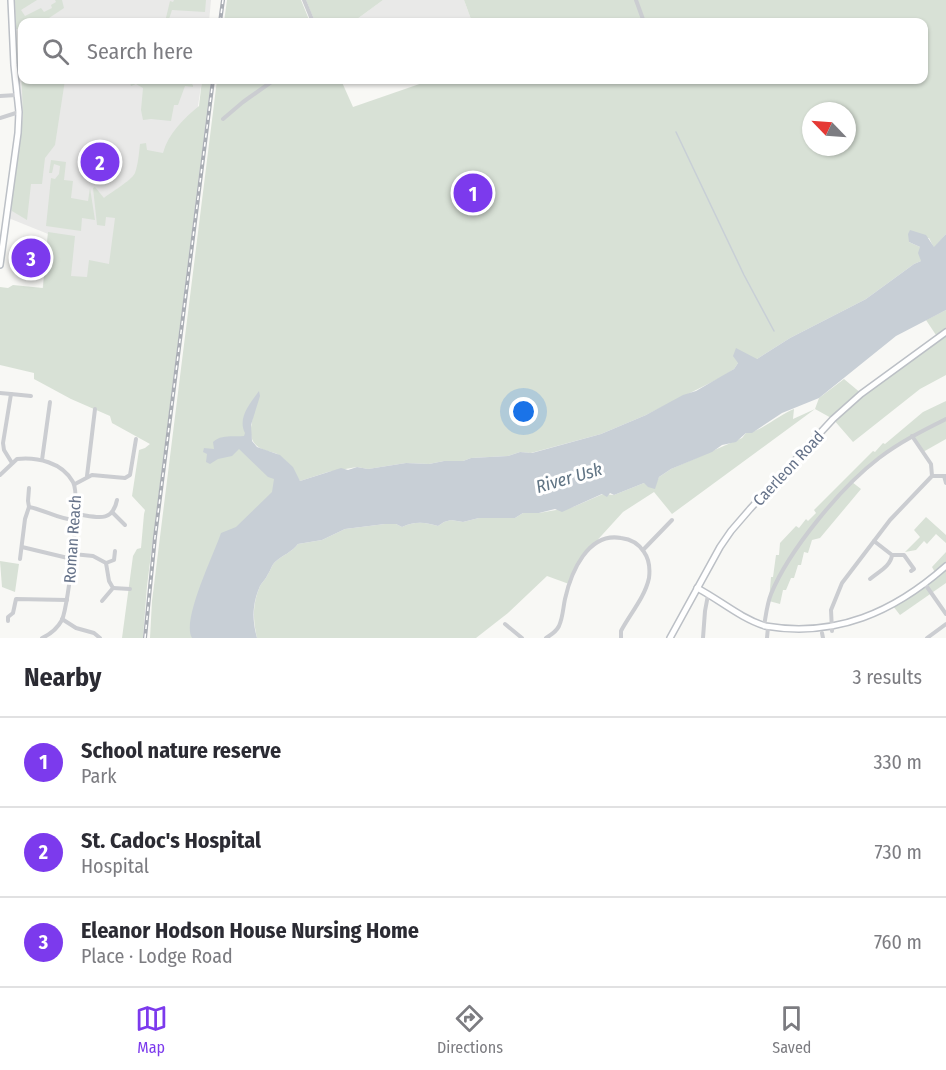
<!DOCTYPE html>
<meta charset="utf-8">
<style>
:root{--surface:#fff;--page:#f7f7f7;--text:#2b2b33;--muted:#7c7c81;--line:#e1e1e2;--accent:#7c3aed}
body{margin:0;font-family:"Fira Sans Condensed",sans-serif;background:var(--page);color:var(--text)}
.compass{position:absolute;left:802px;top:102px;width:54px;height:54px;border-radius:50%;background:var(--surface);box-shadow:0 2px 4px #0004;rotate:295deg}
.you{position:absolute;left:524px;top:412px;width:21px;height:21px;margin:-15px;border:4px solid #fff;border-radius:50%;background:#1a73e8;box-shadow:0 0 0 9px #1a73e833}
.badge{display:grid;place-items:center;width:39px;height:39px;border-radius:50%;background:var(--accent);color:#fff;font-size:20px;font-weight:700}
.pin{position:absolute;translate:-50% -50%;border:3px solid #fff;box-shadow:0 2px 6px #0006}
.list{margin:0;padding:0;list-style:none}
h2{display:flex;justify-content:space-between;align-items:center;height:78px;margin:0;padding:0 24px;font-size:26px}
h2 small{font-size:20px;font-weight:400;color:var(--muted)}
.list li{display:grid;grid-template-columns:39px 1fr auto;gap:18px;align-items:center;box-sizing:border-box;height:90px;padding:0 24px;border-top:2px solid var(--line)}
.list b{display:block;font-size:22px;white-space:nowrap}
.list p{margin:0;font-size:20px;white-space:nowrap;color:var(--muted)}
.list em{font-size:20px;font-style:normal;color:var(--muted)}
.icon{flex:none;width:33px;height:33px;fill:none;stroke:currentColor;stroke-width:2;stroke-linecap:round;stroke-linejoin:round}
.map{position:relative;flex:none;width:946px;height:638px;overflow:hidden}
.search{position:absolute;background:var(--surface);box-shadow:0 2px 4px #0004;left:18px;right:18px;top:18px;height:66px;display:flex;align-items:center;gap:15px;box-sizing:border-box;padding:0 21px;border-radius:12px;color:var(--muted);font-size:22px}
.sheet{height:348px;background:var(--surface)}
nav{display:flex;justify-content:space-around;align-items:center;box-sizing:border-box;height:84px;border-top:2px solid var(--line);background:var(--surface);font-size:16px;color:var(--muted)}
nav a{display:grid;justify-items:center;gap:3px}
nav .on{color:var(--accent)}
.map>svg:first-child{display:block}
</style>
<div class="map">
<svg width="946" height="638" viewBox="0 0 946 638">
<rect width="100%" height="100%" fill="#f8f8f5"/>
<!-- built -->
<g fill="#e9e9e8">
<path d="M11,0H211L209,22H22V80H202L175,254L40,314L48,234L6,217L18,133Z"/>
<path d="M383,0H464L472,22H353Z"/>
</g>
<!-- green -->
<g fill="#d8e1d6" fill-rule="evenodd">
<path d="M15,0H37L21,10L25,16L41,8L44,12L52,8L51,5L56,2L55,0H62L64,8L43,22H22V34H18V29H16Z"/>
<path d="M174,0H206L205,12L172,10L168,22H165L170,1L173,2Z"/>
<path d="M227,0H301L310,22H224Z"/>
<path d="M306,0H383L353,22H315Z"/>
<path d="M464,0H946V234L934,248L929,238L909,242L920,247L921,261L914,264L866,299L790,338L757,359L738,363L734,369L722,377L646,415L601,434L531,453L520,452L508,456L471,458L463,461H444L429,464L406,463L368,469L357,467L328,472L300,481C293,472 290,463 280,456C277,453 271,452 267,451C246,444 250,430 254,412L246,423L248,441L288,477L209,638H150L152,601L217,80H341L353,107L431,80H924V22H472ZM811,111H847V147H811Z"/>
<path d="M18,59H22V80H65L55,145L45,158L42,184H31L27,220L12,211L11,206L23,116L21,65Z"/>
<path d="M135,80H186L193,85V87L185,86L178,105H174L171,121L151,119L143,120L141,110L143,88L136,84L131,86L130,83Z"/>
<path d="M202,80H211L147,586L143,638H122L133,556L137,549L141,548L144,514L145,510L132,496L139,450L145,448L150,444L112,423L110,416L71,399L34,379V373L0,365V287L8,288L13,285L43,288L48,232L75,236L71,276L87,277L89,260L109,264L115,218L106,217L105,226L97,225L93,188L95,187L104,198C111,192 131,181 135,173C138,165 139,153 140,144L146,143L147,150L163,153C168,134 184,118 199,106Z"/>
<path d="M51,160L66,162L64,180L73,181L71,198L88,201L90,188L95,220L82,218L81,231L46,226L51,178L55,179L59,174L60,166L54,164L52,173H49Z"/>
<path d="M946,310V375L920,389L853,442L833,419L815,409L672,514L654,492L623,512L592,546L580,560L569,584L547,576L508,613L476,638H257C253,620 252,604 260,586C262,582 266,579 268,574C271,570 271,566 275,562C283,555 292,552 298,544L322,540L345,529L385,524H396L402,527C415,521 425,522 438,526L444,522L451,520L463,522L479,518H515L523,513H539L573,507L603,494L614,495L644,483L655,485L659,477L671,469L742,438L746,433C759,433 780,414 794,409L793,419L815,409L819,398L844,379L862,394L938,338L926,320Z"/>
<path d="M946,401V439L923,452L912,436L901,442L852,482L861,489L820,538L812,540L808,553L804,552L801,565H798L794,578H791L786,590H783L780,604L769,601L771,577H773L776,555H779L780,543L796,526L799,528L806,519L808,521L816,513L814,510L873,451L875,452L883,443L885,444L923,412Z"/>
<path d="M926,517L946,535V543L936,534L927,544L924,541L916,550L905,552L920,537L914,530Z"/>
<path d="M946,552V583L900,615L893,606L936,574L932,567Z"/>
<path d="M0,561L19,564L15,592L2,587Z"/>
</g>
<!-- water -->
<path fill="#c8cfd6" d="M910,230L926,235L934,247L946,234V310L896,336L819,398L782,413L752,433H746L736,442L722,445L712,452L671,469L659,477L655,489L648,487L644,483L614,495L610,493L607,497L602,494L562,512L555,509L539,513H523L515,518H479L463,522L451,520L444,522L438,526C425,522 415,521 402,527L396,524H385L345,529L322,540L298,544C292,552 283,555 275,562C271,566 271,570 268,574C266,579 262,582 260,586C252,604 252,620 257,638H192C181,621 214,554 221,533L236,527L272,492L274,479L268,477L239,449L232,456L218,459L210,464L206,462L207,454L203,452L204,448L214,449L213,442C221,434 234,437 244,436L245,433C237,418 251,402 259,391L260,396L251,425L252,441L257,447L280,455L293,467L300,481L341,468L348,470L357,467L368,469L406,463L429,464L444,461H463L471,458L508,456L520,452L532,453L601,434L646,415L683,395L696,391L734,369L738,363L733,356L736,348L757,359L790,338L866,299L914,264L921,261L918,253L920,247L909,242L908,234Z"/>
<g fill="none" stroke-linecap="round" stroke-linejoin="round">
<!-- stream -->
<path stroke="#c8cfd6" stroke-width="1.5" d="M676,132L744,275L774,331"/>
<defs>
<g id="secondary">
<path d="M0,265L18,133L19,112L14,65L11,0"/>
<path d="M697,588C720,600 740,618 765,626C836,638 894,612 946,566"/>
<path d="M670,638L720,547L731,531L750,509L833,419L861,394L946,332"/>
</g>
</defs>
<!-- secondary casing -->
<use href="#secondary" stroke="#bcc0c6" stroke-width="8"/>
<!-- street -->
<g stroke="#cbcdd1" stroke-width="4">
<path d="M304,0L313,22"/>
<path d="M636,0L644,22"/>
<path d="M0,96L17,95"/>
<path d="M0,118L19,112"/>
<path d="M223,119L243,102L274,80"/>
<path d="M0,393L11,394"/>
<path d="M42,460L50,402"/>
<path d="M12,463L4,450L3,443L11,394L31,396"/>
<path d="M0,475L17,459C37,457 62,462 73,482C81,497 69,603 62,620C57,629 51,634 42,638"/>
<path d="M87,476L95,409"/>
<path d="M932,476H946"/>
<path d="M944,476L946,483"/>
<path d="M75,484L92,475L125,478L130,475L136,439"/>
<path d="M29,507C45,510 58,519 74,520"/>
<path d="M113,513L125,525"/>
<path d="M75,514C94,516 112,525 117,500"/>
<path d="M22,547L72,559"/>
<path d="M643,550L672,520"/>
<path d="M73,554L93,556L106,563L109,581L113,588L102,601"/>
<path d="M892,555H904L914,569L911,571"/>
<path d="M20,559L25,519L29,507L28,501L29,488"/>
<path d="M106,563L114,560L115,551"/>
<path d="M870,579C878,572 891,566 892,555L874,541"/>
<path d="M925,584L946,614"/>
<path d="M113,588L130,589"/>
<path d="M62,619L76,628L94,633L100,638"/>
<path d="M8,621V617L13,613L16,599L67,600"/>
<path d="M505,624L522,638"/>
<path d="M764,626C766,615 767,604 771,594C789,550 841,487 879,458C900,442 922,431 946,419"/>
<path d="M832,631L831,610L842,583L890,520L932,476L931,464L912,436"/>
<path d="M822,633L823,638"/>
<path d="M546,638C551,635 556,632 559,626C563,617 563,608 565,599C571,572 588,532 621,538C630,539 639,544 644,552C649,559 650,570 649,578C645,597 630,614 621,631V638"/>
<path d="M703,638L705,611L708,595"/>
<path d="M767,638L768,627"/>
<path d="M927,638L946,624"/>
</g>
<!-- secondary -->
<use href="#secondary" stroke="#fff" stroke-width="5"/>
<defs>
<g id="rail">
<path d="M220,22L223,0"/>
<path d="M145,638L155,537L213,80"/>
</g>
</defs>
<!-- rail casing -->
<use href="#rail" stroke="#aaaeb5" stroke-width="4"/>
<!-- rail -->
<use href="#rail" stroke="#fff" stroke-width="1.5" stroke-dasharray="4.5" stroke-linecap="butt"/>
</g>
<g text-anchor="middle" stroke-width="6" stroke-linejoin="round" paint-order="stroke">
<!-- street labels -->
<g font-size="16" fill="#657289" stroke="#fff">
<text transform="translate(788 468) rotate(-47)" y="6">Caerleon Road</text>
<text transform="translate(72 539) rotate(-86)" y="6">Roman Reach</text>
</g>
<!-- water labels -->
<g font-size="18" font-style="italic" fill="#607484" stroke="#fff">
<text transform="translate(569 478) rotate(-16)" y="6">River Usk</text>
</g>
</g>
</svg>
<svg class="compass" viewBox="-18 -18 36 36"><path d="M0-13l5 13h-10z" fill="#e53935"/><path d="M0 13l5-13h-10z" fill="#7c7c81"/></svg>
<div class="you"></div>
<div class="pin badge" style="left:473px;top:193px">1</div>
<div class="pin badge" style="left:100px;top:162px">2</div>
<div class="pin badge" style="left:31px;top:258px">3</div>
<div class="search"><svg class="icon" aria-label="search" viewBox="0 0 24 24"><circle cx="10" cy="10" r="6"/><path d="M15 15l6 6"/></svg>Search here</div>
</div>
<section class="sheet">
<h2>Nearby<small>3 results</small></h2>
<ul class="list">
<li><span class="badge">1</span><div><b>School nature reserve</b><p>Park</p></div><em>330 m</em></li>
<li><span class="badge">2</span><div><b>St. Cadoc's Hospital</b><p>Hospital</p></div><em>730 m</em></li>
<li><span class="badge">3</span><div><b>Eleanor Hodson House Nursing Home</b><p>Place · Lodge Road</p></div><em>760 m</em></li>
</ul>
</section>
<nav>
<a class="on"><svg class="icon" aria-label="map" viewBox="0 0 24 24"><path d="M3 6l6-2 6 2 6-2v14l-6 2-6-2-6 2zM9 4v14M15 6v14"/></svg>Map</a>
<a><svg class="icon" aria-label="directions" viewBox="0 0 24 24"><path d="M12 3l9 9-9 9-9-9zM9 14v-3h6M13 9l2 2-2 2"/></svg>Directions</a>
<a><svg class="icon" aria-label="saved" viewBox="0 0 24 24"><path d="M7 4h10v16l-5-4-5 4z"/></svg>Saved</a>
</nav>
